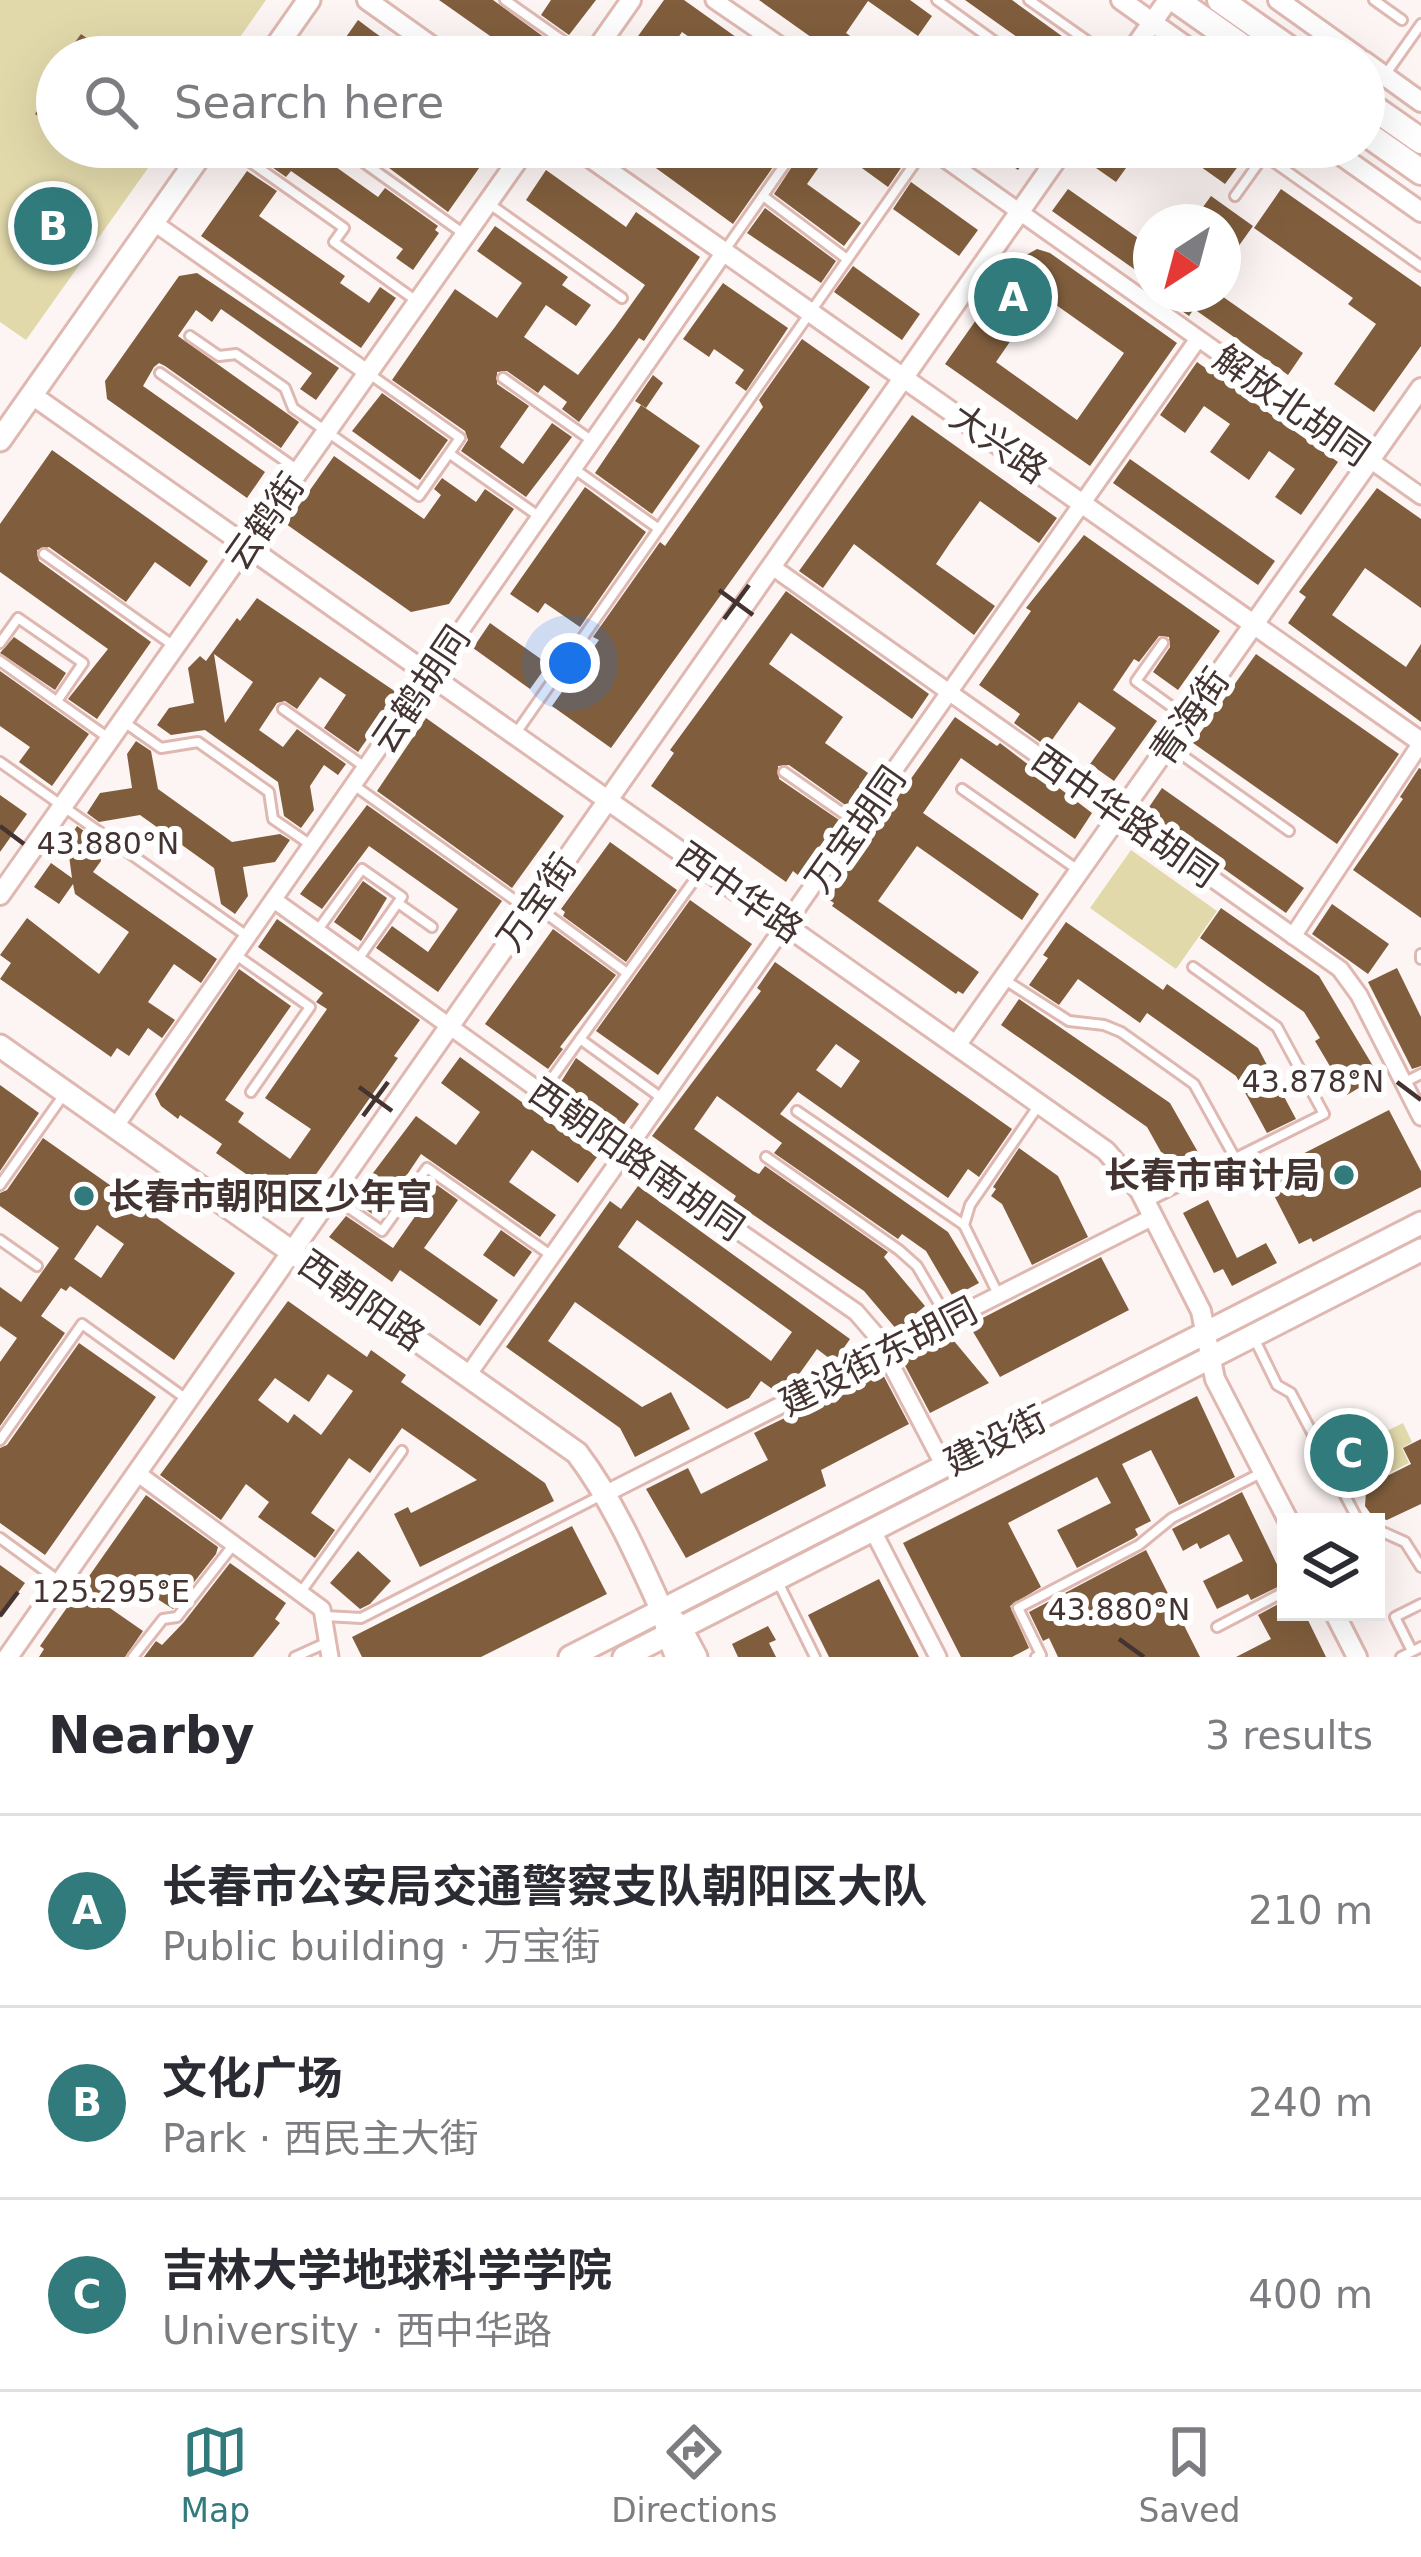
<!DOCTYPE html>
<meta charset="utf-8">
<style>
:root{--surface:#fff;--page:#f2f2f3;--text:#2b2b33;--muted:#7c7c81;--line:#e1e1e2;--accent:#317b7d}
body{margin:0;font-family:"DejaVu Sans","Noto Sans SC",sans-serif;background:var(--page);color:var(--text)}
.controls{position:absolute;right:36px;bottom:36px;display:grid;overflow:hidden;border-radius:0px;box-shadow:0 12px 48px #0002}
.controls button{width:108px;height:108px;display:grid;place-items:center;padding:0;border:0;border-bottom:3px solid var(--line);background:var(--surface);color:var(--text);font:60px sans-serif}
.compass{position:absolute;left:1133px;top:204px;width:108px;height:108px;border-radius:50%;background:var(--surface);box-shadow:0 12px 48px #0002;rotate:216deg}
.you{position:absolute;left:570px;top:663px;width:42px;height:42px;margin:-30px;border:9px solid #fff;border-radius:50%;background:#1a73e8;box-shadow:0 0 0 18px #1a73e833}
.badge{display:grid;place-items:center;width:78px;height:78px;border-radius:50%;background:var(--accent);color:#fff;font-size:39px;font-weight:700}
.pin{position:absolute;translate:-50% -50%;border:6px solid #fff;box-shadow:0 3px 12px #0006}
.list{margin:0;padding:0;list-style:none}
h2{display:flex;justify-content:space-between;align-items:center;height:156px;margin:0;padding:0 48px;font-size:51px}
h2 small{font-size:39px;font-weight:400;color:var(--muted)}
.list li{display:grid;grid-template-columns:78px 1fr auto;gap:36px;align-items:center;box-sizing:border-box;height:192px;padding:0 48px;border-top:3px solid var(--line)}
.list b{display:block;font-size:45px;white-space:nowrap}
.list p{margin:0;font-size:39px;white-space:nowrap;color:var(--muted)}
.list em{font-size:39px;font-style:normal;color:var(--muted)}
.icon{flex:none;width:66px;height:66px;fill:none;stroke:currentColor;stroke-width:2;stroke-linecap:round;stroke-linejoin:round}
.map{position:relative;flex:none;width:1421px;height:1657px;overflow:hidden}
.search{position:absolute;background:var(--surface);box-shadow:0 12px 48px #0002;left:36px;right:36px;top:36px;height:132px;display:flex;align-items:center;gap:30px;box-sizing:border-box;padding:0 42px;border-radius:66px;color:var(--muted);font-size:45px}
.sheet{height:732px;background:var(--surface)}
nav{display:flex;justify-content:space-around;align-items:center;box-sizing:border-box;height:168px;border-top:3px solid var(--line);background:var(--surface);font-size:33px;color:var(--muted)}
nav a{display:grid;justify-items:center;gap:6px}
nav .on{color:var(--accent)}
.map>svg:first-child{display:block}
</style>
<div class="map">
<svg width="1421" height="1657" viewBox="0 0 1421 1657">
<rect width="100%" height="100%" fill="#fdf5f4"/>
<!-- green -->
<g fill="#e2d9ab">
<path d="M0,0H266L226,57H57V147H163L26,340L0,322Z"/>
<path d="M1131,850L1217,911L1176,969L1090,908Z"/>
<path d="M1403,1423L1412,1442L1402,1448L1409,1463L1356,1490L1338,1455Z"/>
</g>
<!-- building -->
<g fill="#805e3d" fill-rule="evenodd">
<path d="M439,0H493L559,48L553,57H520Z"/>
<path d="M551,0H596L569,35L541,15Z"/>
<path d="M664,0H684L764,57H717L682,32L665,57H623Z"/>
<path d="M759,0H910L932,16L918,36L868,1L846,33L880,57H839Z"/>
<path d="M965,0H1012L1077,47L1070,57H1045Z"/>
<path d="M358,20L374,32L410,57H332Z"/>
<path d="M81,34L113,57H64Z"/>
<path d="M57,83V130L35,114Z"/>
<path d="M266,147H308L378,197L385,188L438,226L435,230L439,233L413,270L396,258L403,249L291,171L286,177L259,158Z"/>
<path d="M361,147H434L449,157L457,147H494L448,212Z"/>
<path d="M627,147H675L702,165L715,147H787L733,224Z"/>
<path d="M805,147H891L907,159L888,187L833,147L807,184L861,223L844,246L774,194Z"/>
<path d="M964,147H1034L1018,170L1000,157L992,167Z"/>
<path d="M1078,147H1141L1116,182L1076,154Z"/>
<path d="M1173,147H1213L1239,165L1225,184Z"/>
<path d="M546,170L626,227L636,212L700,257L644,341L639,338L579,422L562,409L567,402L544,385L538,393L507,371L497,372V384L529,406L500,447L523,464L552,423L572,437L526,497L461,451L468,440L465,431L392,380L455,289L497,318L522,283L477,251L495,226L568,277L562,285L591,305L576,326L546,305L524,337L578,375L615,327L645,285L526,200Z"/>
<path d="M247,171L277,191L259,216L345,276L340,283L369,303L380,287L396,298L361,348L201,236Z"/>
<path d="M911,182L978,230L959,256L893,209Z"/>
<path d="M1068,189L1151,247V281L1052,211Z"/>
<path d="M1281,189L1421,287V346L1374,412L1334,384L1376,324L1348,304L1353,298L1254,228Z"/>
<path d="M1211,196L1253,226L1223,268V222H1192Z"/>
<path d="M765,208L836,261L821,283L747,233Z"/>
<path d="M1037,249L1050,253L1177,343L1090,466L945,364L1019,259ZM1042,295L1124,353L1077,420L996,362Z"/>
<path d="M853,266L920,314L902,340L834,292Z"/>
<path d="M197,273L339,368L316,400L300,389L312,373L221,309L212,322L196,310L178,336L299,422L281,448L165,366L159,363L154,367L143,386L265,472L247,498L107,399L105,381L179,276Z"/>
<path d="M723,283L788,328L746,391L735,383L744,370L714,349L709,357L683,339Z"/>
<path d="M1158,294H1219L1303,353L1288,375L1194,309L1189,316Z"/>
<path d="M802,339L870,387L611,748L552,706L599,640L593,637L660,542L665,546L763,407L759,400Z"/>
<path d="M1197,362L1338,462L1301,515L1275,497L1295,469L1269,451L1249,480L1210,452L1230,424L1204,406L1185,433L1160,415Z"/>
<path d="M653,375L663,383L646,408L635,401Z"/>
<path d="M382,393L448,440L420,480L352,431Z"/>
<path d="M641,405L700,446L652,514L595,473Z"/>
<path d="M912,415L1057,518L1039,543L980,501L950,543L936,564L995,606L974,635L854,544L823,588L799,571Z"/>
<path d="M52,450L208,561L190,587L155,562L126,602L49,547L37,550L39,561L151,642L97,719L68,699L108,649L0,572V524Z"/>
<path d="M334,456L424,519L441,495L434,489L442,478L476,502L485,489L514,509L449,604L411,612L286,524Z"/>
<path d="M1130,459L1275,561L1258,585L1113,483Z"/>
<path d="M585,487L646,532L580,627L545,603L538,613L510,594Z"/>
<path d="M1377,488L1421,519V608L1365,568L1332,615L1406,667L1421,644V722L1288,623L1306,597L1299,592Z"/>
<path d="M1084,535L1220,631L1178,690L1153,672L1170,647L1169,637L1159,636L1139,662L1134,659L1113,690L1157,721L1114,781L1090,764L1116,728L1079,702L1047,747L1014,723L1020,714L979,685L1031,611L1026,608Z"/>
<path d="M786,591L929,694L912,719L791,633L769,664L843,717L825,743L871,775L848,807L789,765L778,766L779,779L839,820L799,876L793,871L786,882L651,786L674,753L670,750Z"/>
<path d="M257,598L399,694L358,752L324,728L346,695L320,677L297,709L285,701L277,703L259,730L283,747L297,729L346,764L338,775L324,765L310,786L314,810L301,828L284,816L278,782L205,730L171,735L157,725L169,708L194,703L188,668L200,656L206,661L237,618L240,621ZM214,654L253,682L225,723Z"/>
<path d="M490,623L548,664L530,689L473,648Z"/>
<path d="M14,637L66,673L55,690L0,653Z"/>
<path d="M1256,654L1399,754L1337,844L1193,743Z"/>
<path d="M0,671L89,734L52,786L19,762L30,747L0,726Z"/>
<path d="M955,717L997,746L1000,743L1092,813L1075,839L961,758L923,813L1039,894L1022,920L917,846L878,901L979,972L963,994L958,991L956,994L832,906L834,903L828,899L859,854L855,851L867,834L870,836Z"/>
<path d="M426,718L564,816L512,888L377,791Z"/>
<path d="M136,741L151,751L158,789L232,842L280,834L290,840L275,862L243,867L248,896L235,914L221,904L214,868L140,815L99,822L87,813L100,793L132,788L127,754Z"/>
<path d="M1419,768L1421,769V918L1353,870L1403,799L1400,797Z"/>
<path d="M1162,788L1304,888L1286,913L1145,813Z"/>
<path d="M0,795L27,814L0,852Z"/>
<path d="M367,805L502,901L438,992L376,948L392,926L428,952L458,909L369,846L322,909L300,894Z"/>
<path d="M77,826L98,841L101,861L93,872L217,959L201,983L174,964L148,1002L175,1020L162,1038L148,1028L129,1056L117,1048L111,1057L0,979L11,963L0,955L27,918L99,974L129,932L75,894L73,884L59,904L34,887L51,863L72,878L67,841Z"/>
<path d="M610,842L677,890L626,962L563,916L565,912L561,909Z"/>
<path d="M363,881L387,898L361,941L334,922Z"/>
<path d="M690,900L752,944L658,1075L596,1031Z"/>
<path d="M1332,904L1389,944L1368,974L1312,934Z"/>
<path d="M1221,908L1319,976L1379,1076L1347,1095L1315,1041L1320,1038L1304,1012L1200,938Z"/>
<path d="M277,919L420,1020L394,1056L398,1058L293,1207L216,1153L222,1144L180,1115L178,1119L161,1106L155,1094L239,969L291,1006L225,1100L244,1113L238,1122L290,1159L311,1129L265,1098L327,1009L316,1002L323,993L258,947Z"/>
<path d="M1066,922L1163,990L1167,984L1258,1048L1296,1119L1267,1133L1236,1076L1147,1013L1140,1023L1078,979L1059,1005L1029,985L1048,958L1043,955Z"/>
<path d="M553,929L616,975L560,1047L563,1049L548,1069L485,1024Z"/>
<path d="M775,962L1012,1129L979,1177L968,1169L948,1198L798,1092L780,1114L948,1232L979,1283L953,1297L926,1251L902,1234L898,1239L774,1153L782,1143L717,1096L694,1129L753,1171L759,1174L765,1166L888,1252L884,1257L925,1306L897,1330L864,1291L733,1201L736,1196L652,1136L761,991L757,988ZM836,1044L860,1061L841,1088L816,1070Z"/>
<path d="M1397,968L1421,1017V1066L1412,1069L1368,982Z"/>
<path d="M1019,999L1170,1103L1203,1161L1175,1177L1147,1127L1001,1025Z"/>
<path d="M460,1057L597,1157L578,1183L532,1150L509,1182L556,1215L540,1237L421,1154L378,1218L355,1202L372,1178L370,1177L416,1116L456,1145L480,1112L441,1083Z"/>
<path d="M576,1058L639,1104L620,1130L559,1085Z"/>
<path d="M0,1085L39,1113L0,1171Z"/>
<path d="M1389,1110L1421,1171V1187L1313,1242L1311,1238L1299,1244L1263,1174Z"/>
<path d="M43,1138L235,1273L174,1360L70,1286L66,1291L61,1288L41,1316L65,1333L0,1426V1362L17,1338L0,1326V1287L21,1302L59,1248L0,1206V1193L7,1190ZM97,1225L124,1244L101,1278L74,1259Z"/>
<path d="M1019,1148L1058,1176L1088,1237L1032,1265L1002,1204L991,1196L996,1189L993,1187Z"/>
<path d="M437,1185L458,1200L424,1248L498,1300L480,1326L400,1270L392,1282L329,1237L346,1216L393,1248Z"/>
<path d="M638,1186L850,1339L834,1362L817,1349L790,1387L778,1393L761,1381L749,1398L727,1409L575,1302L548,1341L642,1407L671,1392L690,1429L635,1457L620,1428L506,1347L610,1201L621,1209ZM637,1220L792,1332L771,1361L618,1247Z"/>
<path d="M1208,1200L1237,1258L1266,1243L1277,1263L1232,1286L1223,1269L1214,1273L1183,1213Z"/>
<path d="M501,1230L532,1252L514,1277L483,1255Z"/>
<path d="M1101,1257L1129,1310L1000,1377L969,1325Z"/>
<path d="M288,1301L367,1357L371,1350L406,1375L401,1382L545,1483L554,1501L420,1567L394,1514L408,1507L411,1513L477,1480L402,1428L370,1473L349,1458L311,1513L335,1530L315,1558L258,1517L269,1502L246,1484L221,1520L160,1475ZM328,1374L353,1391L321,1435L294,1414L288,1423L258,1400L275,1378L309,1402Z"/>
<path d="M949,1335L989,1383L930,1413L902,1360Z"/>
<path d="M79,1343L156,1397L45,1555L0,1523V1448L7,1445Z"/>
<path d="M881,1371L909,1424L821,1470L826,1486L686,1558L646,1489L688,1468L701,1494L768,1460L754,1433Z"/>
<path d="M1197,1396L1235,1477L1179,1505L1151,1450L1122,1464L1151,1521L1135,1529L1138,1535L1134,1538L1077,1568L1057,1530L1111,1503L1097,1477L1008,1523L1041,1587L1010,1606L1029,1648L1012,1657H961L903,1543Z"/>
<path d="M1421,1439V1504L1387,1520L1373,1517L1365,1506L1366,1492L1375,1482L1411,1464L1403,1448Z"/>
<path d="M1242,1492L1286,1583L1251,1600L1248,1594L1217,1609L1203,1581L1243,1561L1229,1534L1200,1549L1197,1543L1183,1551L1172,1529Z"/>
<path d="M146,1495L218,1547L216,1554L173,1609L126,1579L107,1606L143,1631L125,1657H39L44,1649L40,1646Z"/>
<path d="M572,1526L607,1594L481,1657H362L352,1637Z"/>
<path d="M1146,1550L1200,1657H1058L1049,1638L1043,1641L1029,1612Z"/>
<path d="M358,1551L391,1581L370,1604L360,1609L330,1583Z"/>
<path d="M230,1563L286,1603L275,1619L280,1623L253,1657H144L156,1641L162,1645L184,1622Z"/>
<path d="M0,1565L25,1583L0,1618Z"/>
<path d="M879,1579L919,1657H829L808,1615Z"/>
<path d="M1286,1600V1612H1304L1326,1657H1236L1271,1639L1258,1615Z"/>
<path d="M768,1626L776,1640L769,1643L776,1657H738L732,1644Z"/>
</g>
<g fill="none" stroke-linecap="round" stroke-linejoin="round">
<defs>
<g id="service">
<path d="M505,0L586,57"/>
<path d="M937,0L1016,57"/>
<path d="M1029,0L1110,57"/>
<path d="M1374,0L1402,20"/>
<path d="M1385,75L1421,24"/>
<path d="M229,147L344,228L334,242L418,302"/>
<path d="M342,147L464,234"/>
<path d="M1264,155L1421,266"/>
<path d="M763,196L847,259"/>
<path d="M1235,196L1270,147"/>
<path d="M491,205L622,298"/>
<path d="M725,250L797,147"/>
<path d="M190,336L219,356L236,354L285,388L293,408L419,496L460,438L368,373"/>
<path d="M160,373L298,470"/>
<path d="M503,378L591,440"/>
<path d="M450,454L537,515"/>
<path d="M573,468L659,529"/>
<path d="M44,554L174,646"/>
<path d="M0,643L18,618L83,663L57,701"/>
<path d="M1163,643L1136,681L1186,717"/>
<path d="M0,661L107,737"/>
<path d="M283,709L365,767"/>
<path d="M124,722L161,748L198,742L269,792L273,819L311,845"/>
<path d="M516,733L926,147"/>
<path d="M1168,745L1289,831"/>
<path d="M0,762L247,936"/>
<path d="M784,772L857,823"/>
<path d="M355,786L530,911L548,915L627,973"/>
<path d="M962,789L1078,870"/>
<path d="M398,903L432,927"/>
<path d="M317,931L362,869L402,897L359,958"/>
<path d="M1421,954V959"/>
<path d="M236,955L310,1007L251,1092"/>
<path d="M1005,980L1069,1021L1104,1025L1121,1032L1194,1084L1235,1158"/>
<path d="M580,1039L663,1099"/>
<path d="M1405,1082L1421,1074"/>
<path d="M542,1092L703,868"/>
<path d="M797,1111L964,1225"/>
<path d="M766,1157L899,1250L917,1266L948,1319"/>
<path d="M0,1185L65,1093"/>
<path d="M333,1197L382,1231L427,1168L552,1256"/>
<path d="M1147,1202L1324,1114L1277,1027L1193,967"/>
<path d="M0,1240L37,1266"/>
<path d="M998,1294L964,1225L970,1205L1039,1105"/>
<path d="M1254,1338L1277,1385L1291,1393L1359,1522"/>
<path d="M0,1440L82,1324L185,1398"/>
<path d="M1376,1529L1405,1542L1421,1567"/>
<path d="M0,1538L59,1581"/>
<path d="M777,1580L815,1657"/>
<path d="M301,1592L402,1451"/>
<path d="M326,1616L361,1618L602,1495"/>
<path d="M1217,1627L1286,1591"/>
<path d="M1412,1651L1395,1617L1421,1604"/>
<path d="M133,1657L163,1619L177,1617L234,1544"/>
<path d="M295,1657L326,1643"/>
<path d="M1036,1657L1041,1655L1018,1608L1139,1545L1172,1518L1259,1474"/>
<path d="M1401,1657L1421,1647"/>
</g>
<g id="minor">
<path d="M714,0L797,57"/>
<path d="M928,147L1421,496"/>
<path d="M153,222L368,373"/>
<path d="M771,566L1340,969L1359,995L1421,1117"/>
<path d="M274,900L627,1154L856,1312L875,1334L944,1466"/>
<path d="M1293,936L1421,743"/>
<path d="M115,1127L725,251"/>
<path d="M468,1375L1198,339"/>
<path d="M137,1473L322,1609L330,1657"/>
<path d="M603,1495L1153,1217"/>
<path d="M872,1529L938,1657"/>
</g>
<g id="tertiary">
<path d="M367,0L447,57"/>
<path d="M1121,0L1201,57"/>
<path d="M1278,0L1358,57"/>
<path d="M591,57L631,0"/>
<path d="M1128,57L1168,0"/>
<path d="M1364,61L1421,102"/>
<path d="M575,147L1421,742"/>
<path d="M1329,147L1421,212"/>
<path d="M32,395L1106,1151L1140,1191L1201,1311L1215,1379L1289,1522"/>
<path d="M0,895L527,147"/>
<path d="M957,1044L1421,388"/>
<path d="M1334,1612L1357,1657"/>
<path d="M8,1657L1065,147"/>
</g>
<g id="secondary">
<path d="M269,57L309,0"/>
<path d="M0,440L206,147"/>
<path d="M0,1046L577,1453C611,1498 636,1553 659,1604C667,1621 668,1639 677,1657"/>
<path d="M671,1618L680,1627L696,1657"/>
<path d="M570,1657L1421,1223"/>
<path d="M624,1657L1421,1250"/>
</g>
<g id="primary">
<path d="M1176,0L1257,57"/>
<path d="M1220,0L1301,57"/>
<path d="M1364,101L1421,141"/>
<path d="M1364,132L1421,172"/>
</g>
</defs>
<!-- service casing -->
<use href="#service" stroke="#dfb8b1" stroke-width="14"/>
<!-- minor casing -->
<use href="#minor" stroke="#dfb8b1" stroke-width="21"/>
<!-- tertiary casing -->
<use href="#tertiary" stroke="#dfb8b1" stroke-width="24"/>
<!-- secondary casing -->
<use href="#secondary" stroke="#dfb8b1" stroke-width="27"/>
<!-- primary casing -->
<use href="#primary" stroke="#dfb8b1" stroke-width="30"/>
<!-- service -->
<use href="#service" stroke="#fff" stroke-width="8"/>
<!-- minor -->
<use href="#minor" stroke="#fff" stroke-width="15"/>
<!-- tertiary -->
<use href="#tertiary" stroke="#fff" stroke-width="18"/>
<!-- secondary -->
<use href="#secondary" stroke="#fff" stroke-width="21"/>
<!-- primary -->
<use href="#primary" stroke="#fff" stroke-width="24"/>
</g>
<!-- ticks -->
<path fill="none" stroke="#433431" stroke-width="4.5" d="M719,590L753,615M724,619L749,585M0,826L24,844M1397,1082L1421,1100M359,1087L392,1111M363,1116L388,1082M0,1616L18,1592M1119,1639L1144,1657"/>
<!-- markers -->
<g fill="#317b7d" stroke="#fff" stroke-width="4.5">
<circle cx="1344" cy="1175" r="12"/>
<circle cx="84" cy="1196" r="12"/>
</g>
<g text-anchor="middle" stroke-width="12" stroke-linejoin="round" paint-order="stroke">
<!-- street labels -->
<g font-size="36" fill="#433431" stroke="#fff">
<text transform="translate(1292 405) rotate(35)" y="13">解放北胡同</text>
<text transform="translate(999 443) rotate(35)" y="13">大兴路</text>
<text transform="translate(264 521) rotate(-55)" y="13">云鹤街</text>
<text transform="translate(420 689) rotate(-56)" y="13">云鹤胡同</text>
<text transform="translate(1189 716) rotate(-55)" y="13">青海街</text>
<text transform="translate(1125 816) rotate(35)" y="13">西中华路胡同</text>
<text transform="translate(855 829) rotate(-55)" y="13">万宝胡同</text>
<text transform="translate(740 892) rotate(35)" y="13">西中华路</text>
<text transform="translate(536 902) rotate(-55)" y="13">万宝街</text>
<text transform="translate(637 1159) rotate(35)" y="13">西朝阳路南胡同</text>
<text transform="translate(362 1300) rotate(35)" y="13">西朝阳路</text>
<text transform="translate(878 1356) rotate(-27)" y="13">建设街东胡同</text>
<text transform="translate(995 1440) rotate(-27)" y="13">建设街</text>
</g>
<!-- poi labels -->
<g font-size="36" font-weight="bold" fill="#433431" stroke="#fff" text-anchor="end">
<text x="1320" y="1188">长春市审计局</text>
<text x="108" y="1209" text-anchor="start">长春市朝阳区少年宫</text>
</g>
</g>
<g font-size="30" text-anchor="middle" fill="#433431" stroke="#fff" stroke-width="12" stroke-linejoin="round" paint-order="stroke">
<text x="108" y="854">43.880°N</text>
<text x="1313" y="1092">43.878°N</text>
<text x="111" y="1602">125.295°E</text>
<text x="1119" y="1620">43.880°N</text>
</g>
</svg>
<div class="controls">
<button><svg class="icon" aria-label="layers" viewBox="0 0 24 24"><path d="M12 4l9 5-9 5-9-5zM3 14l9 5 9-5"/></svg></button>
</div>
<svg class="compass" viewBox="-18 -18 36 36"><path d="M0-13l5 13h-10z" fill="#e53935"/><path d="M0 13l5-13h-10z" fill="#7c7c81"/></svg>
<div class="you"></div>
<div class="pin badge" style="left:1013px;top:297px">A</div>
<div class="pin badge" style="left:53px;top:226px">B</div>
<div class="pin badge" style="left:1349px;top:1453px">C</div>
<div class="search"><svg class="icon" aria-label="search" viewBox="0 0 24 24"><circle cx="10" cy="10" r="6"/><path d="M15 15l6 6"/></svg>Search here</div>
</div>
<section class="sheet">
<h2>Nearby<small>3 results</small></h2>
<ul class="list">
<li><span class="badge">A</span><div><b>长春市公安局交通警察支队朝阳区大队</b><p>Public building · 万宝街</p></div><em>210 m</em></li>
<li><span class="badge">B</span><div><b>文化广场</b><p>Park · 西民主大街</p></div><em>240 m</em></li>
<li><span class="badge">C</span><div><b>吉林大学地球科学学院</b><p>University · 西中华路</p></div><em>400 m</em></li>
</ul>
</section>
<nav>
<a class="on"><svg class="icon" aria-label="map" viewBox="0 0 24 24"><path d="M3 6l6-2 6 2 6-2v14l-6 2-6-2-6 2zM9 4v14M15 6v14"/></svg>Map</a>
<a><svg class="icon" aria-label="directions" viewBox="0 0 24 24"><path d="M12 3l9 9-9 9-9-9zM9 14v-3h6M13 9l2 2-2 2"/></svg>Directions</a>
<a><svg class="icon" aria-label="saved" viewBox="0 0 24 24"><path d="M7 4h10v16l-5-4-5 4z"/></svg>Saved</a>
</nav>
